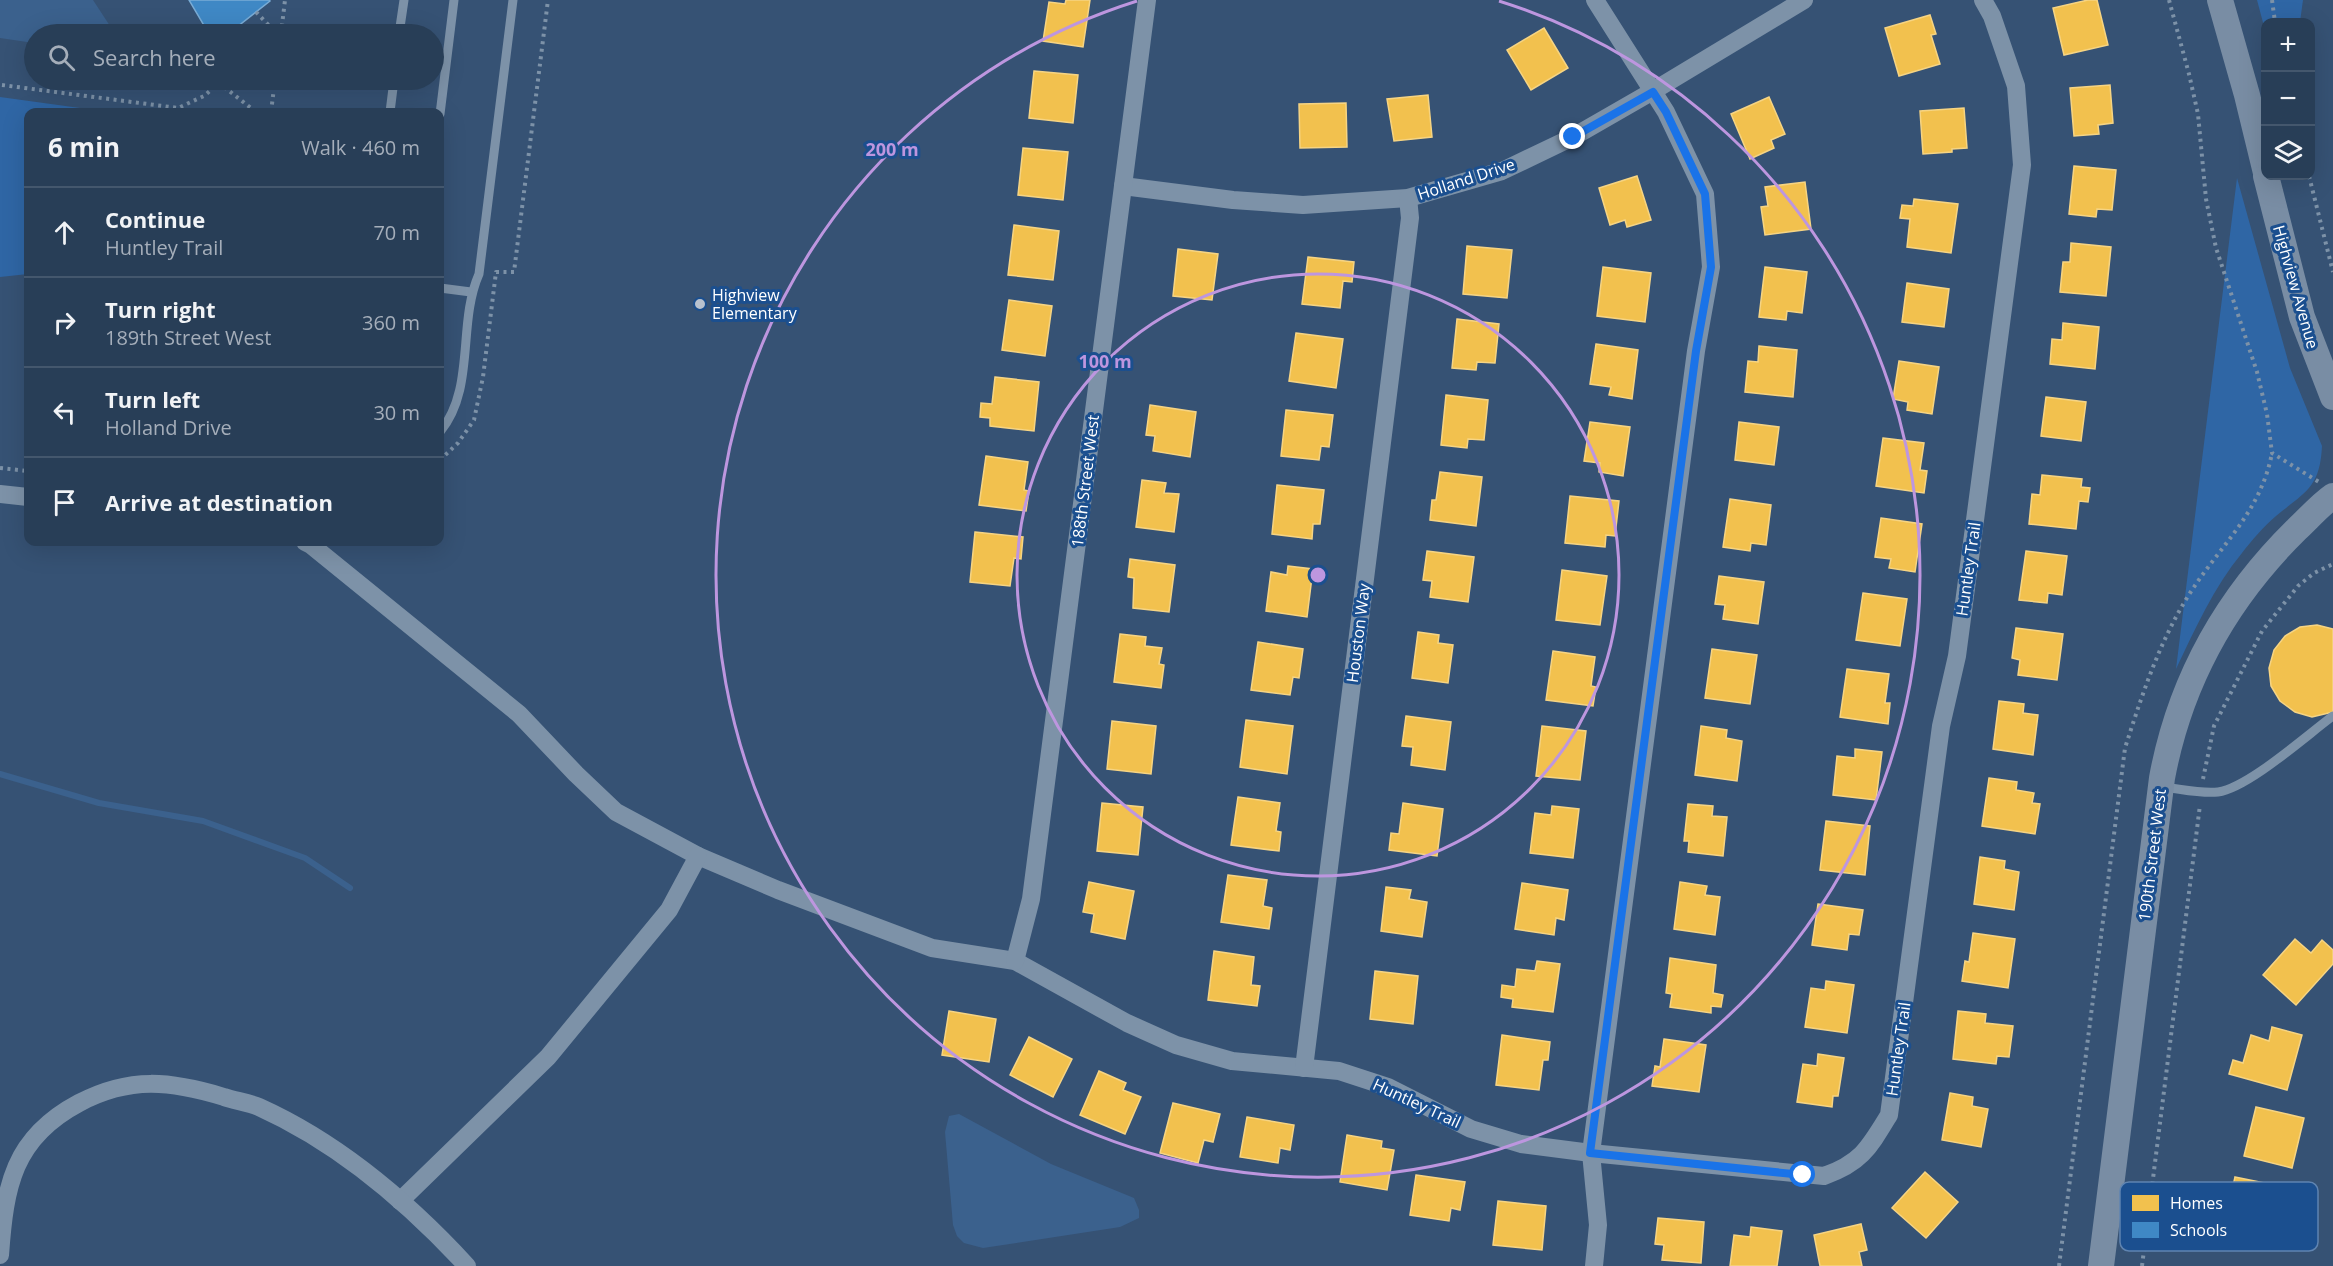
<!DOCTYPE html>
<meta charset="utf-8">
<style>
:root{--surface:#283e57;--page:#30455d;--text:#f1f3f6;--muted:#a5aeba;--line:#44576d}
body{margin:0;font-family:"Open Sans",sans-serif;background:var(--page);color:var(--text)}
.controls{position:absolute;right:18px;top:18px;display:grid;overflow:hidden;border-radius:12px;box-shadow:0 6px 24px #0002}
.controls button{width:54px;height:54px;display:grid;place-items:center;padding:0;border:0;border-bottom:2px solid var(--line);background:var(--surface);color:var(--text);font:30px sans-serif}
.stop{position:absolute;width:18px;height:18px;margin:-14px;border:4px solid #1a73e8;border-radius:50%;background:#fff}
.stop.end{background:#1a73e8;border-color:#fff;box-shadow:0 2px 6px #0008}
.list{margin:0;padding:0;list-style:none}
h2{display:flex;justify-content:space-between;align-items:center;height:78px;margin:0;padding:0 24px;font-size:26px}
h2 small{font-size:20px;font-weight:400;color:var(--muted)}
.list li{display:grid;grid-template-columns:39px 1fr auto;gap:18px;align-items:center;box-sizing:border-box;height:90px;padding:0 24px;border-top:2px solid var(--line)}
.list b{display:block;font-size:22px;white-space:nowrap}
.list p{margin:0;font-size:20px;white-space:nowrap;color:var(--muted)}
.list em{font-size:20px;font-style:normal;color:var(--muted)}
.icon{flex:none;width:33px;height:33px;fill:none;stroke:currentColor;stroke-width:2;stroke-linecap:round;stroke-linejoin:round}
.map{position:relative;flex:none;width:2333px;height:1266px;overflow:hidden}
.search{position:absolute;background:var(--surface);box-shadow:0 6px 24px #0002;left:24px;top:24px;width:420px;height:66px;display:flex;align-items:center;gap:15px;box-sizing:border-box;padding:0 21px;border-radius:33px;color:var(--muted);font-size:22px}
.panel{position:absolute;background:var(--surface);box-shadow:0 6px 24px #0002;left:24px;top:108px;width:420px;height:438px;border-radius:12px}
.map>svg:first-child{display:block}
</style>
<div class="map">
<svg width="2333" height="1266" viewBox="0 0 2333 1266">
<rect width="100%" height="100%" fill="#365274"/>
<!-- green -->
<g fill="#2f66a5">
<path d="M2257,0H2303L2300,22H2266L2265,30Z"/>
<path d="M0,97L109,112H28V274L0,277Z"/>
<path d="M2237,178L2290,368L2322,446C2320,488 2305,492 2276,516C2264,526 2252,540 2242,553C2214,587 2195,629 2176,669Z"/>
</g>
<!-- water -->
<g fill="#3b618d">
<path d="M0,0H93L110,26L120,34H34V43L0,38Z"/>
<path d="M959,1114L1051,1164L1134,1198L1139,1210V1218L1120,1227L983,1248L964,1243L957,1236L953,1225L945,1132L949,1116Z"/>
</g>
<!-- homes -->
<g fill="#f2c14e" stroke="#f6d483" stroke-width="1.5">
<path d="M1066,0H1090L1083,47L1043,41L1049,2L1065,4Z"/>
<path d="M2088,0H2097L2108,45L2064,55L2053,8Z"/>
<path d="M1930,15L1936,34L1931,35L1940,64L1899,76L1885,28Z"/>
<path d="M1544,28L1568,68L1531,90L1507,50Z"/>
<path d="M1034,71L1078,75L1073,123L1029,118Z"/>
<path d="M2110,85L2113,123L2098,125L2099,134L2074,136L2070,88Z"/>
<path d="M1428,95L1432,137L1394,141L1387,99Z"/>
<path d="M1769,97L1785,134L1771,140L1774,148L1750,159L1731,114Z"/>
<path d="M1346,103L1347,147L1300,148L1299,104Z"/>
<path d="M1964,108L1967,148L1952,149V152L1923,154L1920,111Z"/>
<path d="M1023,148L1068,152L1063,200L1018,195Z"/>
<path d="M2074,166L2116,170L2112,210L2097,209L2096,217L2069,214Z"/>
<path d="M1637,176L1651,220L1627,227L1625,220L1610,225L1599,188Z"/>
<path d="M1805,182L1811,229L1765,235L1761,207L1768,206L1765,187Z"/>
<path d="M1914,199L1958,204L1951,253L1907,247L1910,219L1900,218L1902,205L1913,206Z"/>
<path d="M1014,225L1059,231L1053,280L1008,275Z"/>
<path d="M2071,243L2111,247L2106,296L2060,292L2063,262H2070Z"/>
<path d="M1467,246L1512,250L1507,298L1463,294Z"/>
<path d="M1178,249L1218,254L1212,300L1173,296Z"/>
<path d="M1308,257L1354,262L1352,282L1343,281L1340,308L1302,304Z"/>
<path d="M1603,267L1651,273L1645,322L1597,316Z"/>
<path d="M1765,267L1807,272L1802,313L1787,311L1786,320L1759,317Z"/>
<path d="M1907,283L1949,289L1944,327L1902,322Z"/>
<path d="M1009,300L1052,306L1045,356L1002,350Z"/>
<path d="M1457,319L1499,324L1495,363L1477,362L1476,370L1452,368Z"/>
<path d="M2063,323L2099,327L2095,369L2050,364L2052,339L2062,340Z"/>
<path d="M1296,333L1343,339L1336,388L1289,381Z"/>
<path d="M1596,344L1638,350L1632,399L1609,395L1611,387L1590,384Z"/>
<path d="M1759,346L1797,350L1793,397L1745,392L1748,361L1758,362Z"/>
<path d="M1899,361L1939,367L1932,414L1907,410L1908,402L1893,399Z"/>
<path d="M995,377L1039,382L1034,431L990,426V418L980,417L981,403L992,404Z"/>
<path d="M1446,395L1488,400L1484,440L1468,439L1467,448L1441,445Z"/>
<path d="M2046,397L2086,402L2081,441L2041,436Z"/>
<path d="M1150,405L1196,412L1190,457L1153,451L1155,436L1146,435Z"/>
<path d="M1286,410L1333,415L1329,447L1321,446L1319,460L1281,456Z"/>
<path d="M1590,422L1630,427L1623,476L1599,472L1600,463L1584,461Z"/>
<path d="M1739,422L1779,427L1774,465L1735,460Z"/>
<path d="M1883,438L1924,443L1920,470L1927,471L1924,493L1876,486Z"/>
<path d="M986,456L1028,462L1024,490L1029,491L1026,511L979,505Z"/>
<path d="M1440,472L1482,477L1476,526L1430,520L1432,500H1436Z"/>
<path d="M2042,475L2082,479L2081,487L2090,488L2088,502L2079,501L2076,529L2029,524L2032,494L2040,495Z"/>
<path d="M1142,480L1166,483L1164,493L1179,494L1174,532L1136,527Z"/>
<path d="M1277,485L1324,490L1320,524H1313L1312,539L1272,534Z"/>
<path d="M1570,496L1619,501L1615,536L1606,535L1605,547L1565,543Z"/>
<path d="M1730,499L1771,505L1766,545L1751,543L1750,551L1723,547Z"/>
<path d="M1881,518L1922,524L1915,572L1889,568L1891,559L1875,557Z"/>
<path d="M975,532L1023,537L1021,559L1014,558L1010,586L970,582Z"/>
<path d="M1427,551L1474,557L1468,602L1430,597L1432,581L1423,580Z"/>
<path d="M2026,551L2067,556L2062,595L2048,593L2047,603L2019,600Z"/>
<path d="M1130,559L1175,565L1169,612L1133,608L1134,578L1128,577Z"/>
<path d="M1288,566L1313,569L1307,617L1266,611L1271,572L1287,575Z"/>
<path d="M1562,570L1607,576L1600,625L1556,620Z"/>
<path d="M1719,576L1764,582L1758,624L1723,619L1725,605L1715,604Z"/>
<path d="M1863,593L1907,599L1900,646L1856,640Z"/>
<path d="M2317,625L2333,629V712L2312,717L2295,712L2280,701L2271,686L2269,668L2274,650L2285,636L2300,627Z"/>
<path d="M2016,628L2063,634L2057,680L2018,675L2020,660L2012,658Z"/>
<path d="M1418,632L1439,635L1438,643L1453,645L1448,683L1412,678Z"/>
<path d="M1120,634L1146,637L1145,646L1162,648L1159,664L1164,665L1161,688L1114,682Z"/>
<path d="M1258,642L1303,649L1299,678L1293,677L1290,695L1251,690Z"/>
<path d="M1712,649L1757,655L1750,704L1705,698Z"/>
<path d="M1553,651L1595,657L1591,686L1596,687L1593,706L1546,700Z"/>
<path d="M1847,669L1889,674L1885,703H1890L1888,724L1840,717Z"/>
<path d="M1999,701L2024,704L2023,713L2038,715L2033,755L1993,749Z"/>
<path d="M1406,716L1451,722L1445,770L1411,765L1413,747L1402,746Z"/>
<path d="M1246,720L1293,726L1287,774L1240,767Z"/>
<path d="M1112,721L1156,726L1151,774L1107,769Z"/>
<path d="M1542,726L1586,731L1580,780L1536,776Z"/>
<path d="M1701,726L1727,730L1726,738L1742,741L1737,781L1695,775Z"/>
<path d="M1855,749L1882,752L1876,800L1833,795L1837,756L1855,758Z"/>
<path d="M1989,778L2017,782L2016,790L2034,793L2032,803L2040,804L2035,834L1982,826Z"/>
<path d="M1238,797L1280,803L1276,831L1281,832L1279,851L1231,845Z"/>
<path d="M1102,803L1143,807L1138,855L1097,851Z"/>
<path d="M1403,803L1443,809L1437,856L1389,850L1391,833L1399,834Z"/>
<path d="M1688,804L1713,806L1712,816L1727,817L1723,856L1688,852L1689,841H1684Z"/>
<path d="M1552,806L1579,809L1573,858L1530,853L1535,813L1551,815Z"/>
<path d="M1826,821L1870,826L1865,875L1820,870Z"/>
<path d="M1980,857L2005,861L2004,869L2019,872L2014,910L1974,904Z"/>
<path d="M1228,875L1267,880L1263,906L1272,908L1269,929L1221,922Z"/>
<path d="M1089,882L1134,891L1125,939L1091,932L1094,914L1083,912Z"/>
<path d="M1680,882L1707,886L1705,895L1720,897L1715,935L1674,929Z"/>
<path d="M1522,883L1568,890L1564,920L1556,918L1554,935L1515,929Z"/>
<path d="M1386,887L1411,890L1409,899L1427,902L1422,937L1381,931Z"/>
<path d="M1818,904L1863,910L1859,935L1849,934L1847,950L1812,945Z"/>
<path d="M1973,933L2015,939L2008,988L1962,981L1965,961L1969,962Z"/>
<path d="M2295,939L2311,953L2322,940L2333,950V964L2296,1005L2263,975Z"/>
<path d="M1214,951L1254,957L1251,985L1260,986L1257,1006L1208,1000Z"/>
<path d="M1670,958L1716,965L1713,993L1723,995L1721,1007L1711,1006V1013L1670,1007L1672,994L1666,993Z"/>
<path d="M1537,961L1560,964L1553,1012L1512,1007L1513,999L1501,997L1502,985L1515,987L1517,969L1535,971Z"/>
<path d="M1375,971L1418,976L1413,1024L1370,1019Z"/>
<path d="M1826,981L1854,985L1847,1033L1805,1027L1811,988L1825,990Z"/>
<path d="M949,1011L996,1019L989,1062L942,1055Z"/>
<path d="M1958,1011L1986,1014L1985,1023L2013,1026L2009,1057L1997,1056L1996,1064L1953,1059Z"/>
<path d="M2272,1027L2302,1035L2287,1090L2229,1074L2233,1060L2243,1063L2251,1035L2269,1041Z"/>
<path d="M1502,1035L1550,1042L1548,1060H1543L1539,1090L1496,1085Z"/>
<path d="M1029,1037L1072,1059L1053,1097L1010,1075Z"/>
<path d="M1664,1039L1706,1045L1699,1092L1652,1086L1655,1066L1660,1067Z"/>
<path d="M1818,1054L1844,1058L1838,1096H1833L1832,1107L1797,1102L1803,1064L1817,1066Z"/>
<path d="M1099,1071L1126,1083L1123,1090L1141,1097L1125,1134L1080,1115Z"/>
<path d="M1950,1093L1973,1097L1972,1106L1988,1109L1981,1147L1942,1140Z"/>
<path d="M1173,1103L1220,1114L1213,1142L1204,1140L1198,1163L1160,1153Z"/>
<path d="M2256,1107L2304,1118L2292,1168L2244,1156Z"/>
<path d="M1247,1117L1294,1125L1290,1150L1280,1148L1278,1163L1240,1157Z"/>
<path d="M1347,1135L1382,1141L1381,1148L1394,1150L1387,1190L1340,1182Z"/>
<path d="M1925,1172L1958,1202L1926,1238L1892,1208Z"/>
<path d="M1416,1175L1465,1182L1460,1210L1451,1208L1449,1221L1410,1215Z"/>
<path d="M2235,1177L2289,1188L2283,1214L2286,1215L2284,1226L2276,1224L2272,1243L2223,1232Z"/>
<path d="M1498,1201L1546,1206L1542,1250L1493,1245Z"/>
<path d="M1658,1218L1704,1222L1701,1263L1662,1260L1664,1245L1655,1244Z"/>
<path d="M1861,1224L1867,1250L1859,1252L1862,1266H1820L1814,1235Z"/>
<path d="M1751,1227L1782,1231L1777,1266H1730L1734,1235L1750,1237Z"/>
</g>
<!-- schools -->
<path fill="#3f88c5" stroke="#79acd6" stroke-width="1.5" d="M189,0H269L270,1L228,34H209Z"/>
<g fill="none" stroke-linecap="round" stroke-linejoin="round">
<!-- stream -->
<path stroke="#3b618d" stroke-width="6" d="M0,774L99,803L203,821L305,858L350,888"/>
<!-- path -->
<g stroke="#7d92a8" stroke-width="4" stroke-dasharray="3 4.5" stroke-linecap="butt">
<path d="M2169,0L2189,74L2198,114L2206,199L2216,248L2257,372L2267,414L2272,453L2319,482"/>
<path d="M2272,0L2275,22"/>
<path d="M256,12L277,34"/>
<path d="M281,34L285,0"/>
<path d="M2,85L178,108L204,96L219,83L256,112"/>
<path d="M271,112L275,80"/>
<path d="M2309,176L2333,272"/>
<path d="M440,460L458,443L474,420L483,377L496,272H514L548,0"/>
<path d="M0,468L28,471"/>
<path d="M2203,779L2214,726L2262,631L2298,586L2314,573L2333,564"/>
<path d="M2059,1266L2125,748C2143,692 2161,636 2194,587C2224,542 2261,510 2272,453"/>
<path d="M2142,1266L2200,805"/>
</g>
<!-- lane -->
<g stroke="#7d92a8" stroke-width="9">
<path d="M399,34L404,0"/>
<path d="M390,112L394,80"/>
<path d="M440,114L454,0"/>
<path d="M440,288L471,292"/>
<path d="M440,432C476,388 457,324 479,274L513,0"/>
<path d="M2163,787C2181,789 2201,794 2218,792C2248,788 2307,735 2333,716"/>
</g>
<!-- street -->
<g stroke="#7d92a8" stroke-width="18">
<path d="M1123,186L1233,200L1303,205L1408,198L1502,171L1573,137L1653,91L1804,0"/>
<path d="M0,494L28,497"/>
<path d="M305,542L311,545L519,714L576,774L616,812L698,856L778,890L932,948L1015,961L1127,1023L1176,1045L1232,1061L1339,1071L1388,1087L1471,1129L1521,1144L1591,1153L1824,1176C1861,1163 1869,1148 1889,1115L1941,726L1957,656L2022,165L2016,86L1992,16L1983,0"/>
<path d="M1015,961L1031,899L1147,0"/>
<path d="M1304,1068L1410,218L1408,198"/>
<path d="M400,1201L548,1057L669,910L698,856"/>
<path d="M0,1255C5,1186 13,1138 79,1103C130,1076 171,1081 224,1097C235,1101 248,1102 259,1107C339,1143 408,1202 467,1266"/>
<path d="M1594,1266L1598,1225L1591,1153L1696,351L1711,267L1705,194L1666,112L1595,0"/>
</g>
<!-- secondary -->
<g stroke="#798da4" stroke-width="26">
<path d="M2220,0L2247,95L2266,173"/>
<path d="M2266,176L2302,317L2333,397"/>
<path d="M2101,1266L2162,778C2180,681 2226,599 2296,530C2308,519 2320,505 2333,496"/>
</g>
</g>
<g fill="none" stroke-linecap="round" stroke-linejoin="round">
<!-- route -->
<path stroke="#1a73e8" stroke-width="8" d="M1573,137L1653,92L1666,112L1705,194L1711,267L1696,351L1590,1153L1803,1175"/>
</g>
<!-- distance rings -->
<g fill="none" stroke="#bd96df" stroke-width="3">
<circle cx="1318" cy="575" r="301"/>
<path d="M1499 1A602 602 0 1 1 1137 1"/>
</g>
<!-- markers -->
<circle fill="#b9c2ce" stroke="#1b4f8f" stroke-width="2" cx="700" cy="304" r="6"/>
<g text-anchor="middle" stroke-width="6" stroke-linejoin="round" paint-order="stroke">
<!-- street labels -->
<g font-size="16" fill="#fff" stroke="#1b4f8f">
<text transform="translate(1466 179) rotate(-18)" y="6">Holland Drive</text>
<text transform="translate(2296 287) rotate(74)" y="6">Highview Avenue</text>
<text transform="translate(1085 481) rotate(-83)" y="6">188th Street West</text>
<text transform="translate(1968 569) rotate(-82)" y="6">Huntley Trail</text>
<text transform="translate(1358 633) rotate(-83)" y="6">Houston Way</text>
<text transform="translate(2152 855) rotate(-83)" y="6">190th Street West</text>
<text transform="translate(1898 1049) rotate(-82)" y="6">Huntley Trail</text>
<text transform="translate(1417 1103) rotate(25)" y="6">Huntley Trail</text>
</g>
<!-- poi labels -->
<g font-size="16" fill="#fff" stroke="#1b4f8f" text-anchor="start">
<text x="712" y="301">Highview<tspan x="712" dy="18">Elementary</tspan></text>
</g>
</g>
<!-- legend -->
<rect x="2120" y="1182" width="198" height="69" rx="9" fill="#1b4f8f" stroke="#5f84b1" stroke-width="1.5"/>
<rect x="2132" y="1195" width="27" height="16" fill="#f2c14e"/>
<rect x="2132" y="1222" width="27" height="16" fill="#3f88c5"/>
<g font-size="16" fill="#fff">
<text x="2170" y="1209">Homes</text>
<text x="2170" y="1236">Schools</text>
</g>
<circle cx="1318" cy="575" r="9" fill="#bd96df" stroke="#1b4f8f" stroke-width="3"/>
<g font-size="18" text-anchor="middle" font-weight="bold" fill="#bd96df" stroke="#1b4f8f" stroke-width="6" stroke-linejoin="round" paint-order="stroke">
<text x="892" y="156">200 m</text>
<text x="1105" y="368">100 m</text>
</g>
</svg>
<div class="controls">
<button>+</button>
<button>−</button>
<button><svg class="icon" aria-label="layers" viewBox="0 0 24 24"><path d="M12 4l9 5-9 5-9-5zM3 14l9 5 9-5"/></svg></button>
</div>
<div class="stop" style="left:1803px;top:1175px"></div>
<div class="stop end" style="left:1573px;top:137px"></div>
<div class="search"><svg class="icon" aria-label="search" viewBox="0 0 24 24"><circle cx="10" cy="10" r="6"/><path d="M15 15l6 6"/></svg>Search here</div>
<section class="panel">
<h2>6 min<small>Walk · 460 m</small></h2>
<ul class="list">
<li><svg class="icon" aria-label="ahead" viewBox="0 0 24 24"><path d="M12 20V5M6 11l6-6 6 6"/></svg><div><b>Continue</b><p>Huntley Trail</p></div><em>70 m</em></li>
<li><svg class="icon" aria-label="right" viewBox="0 0 24 24"><path d="M7 20v-9h11M14 6l5 5-5 5"/></svg><div><b>Turn right</b><p>189th Street West</p></div><em>360 m</em></li>
<li><svg class="icon" aria-label="left" viewBox="0 0 24 24"><path d="M17 20v-9H6M10 6l-5 5 5 5"/></svg><div><b>Turn left</b><p>Holland Drive</p></div><em>30 m</em></li>
<li><svg class="icon" aria-label="arrive" viewBox="0 0 24 24"><path d="M6 21V4h12l-3 4 3 4H6"/></svg><div><b>Arrive at destination</b></div></li>
</ul>
</section>
</div>
